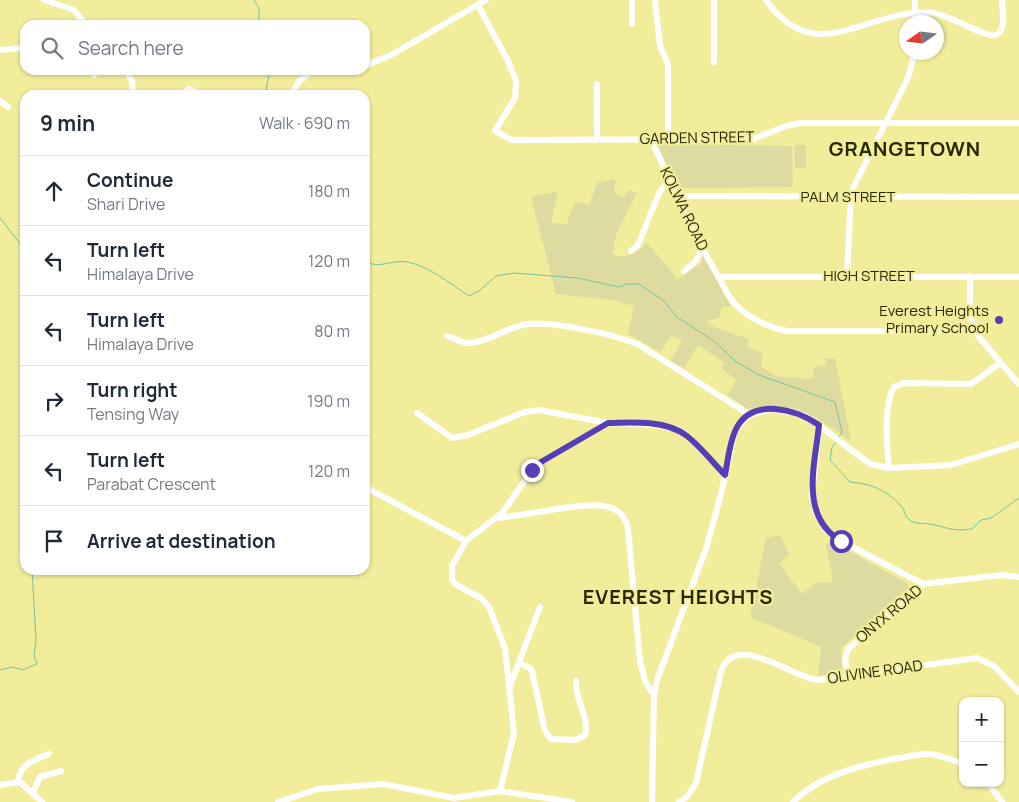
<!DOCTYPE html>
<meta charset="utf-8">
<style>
:root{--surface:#fff;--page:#f2f2f3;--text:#1f2937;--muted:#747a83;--line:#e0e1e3}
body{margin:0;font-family:Manrope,sans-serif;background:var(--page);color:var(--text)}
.controls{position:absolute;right:15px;bottom:15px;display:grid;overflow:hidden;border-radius:10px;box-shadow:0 1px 4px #0004}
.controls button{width:45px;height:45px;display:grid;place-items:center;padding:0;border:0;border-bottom:1px solid var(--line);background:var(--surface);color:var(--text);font:25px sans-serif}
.compass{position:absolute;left:899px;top:15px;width:45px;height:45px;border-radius:50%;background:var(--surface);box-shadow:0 1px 4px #0004;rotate:256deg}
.stop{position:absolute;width:15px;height:15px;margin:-11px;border:4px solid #553eb6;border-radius:50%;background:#fff}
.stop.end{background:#553eb6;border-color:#fff;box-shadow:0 1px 5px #0008}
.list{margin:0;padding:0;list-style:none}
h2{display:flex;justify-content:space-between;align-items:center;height:65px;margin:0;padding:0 20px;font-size:21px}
h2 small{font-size:16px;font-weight:400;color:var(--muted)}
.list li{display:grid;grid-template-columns:32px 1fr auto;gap:15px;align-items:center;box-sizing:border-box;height:70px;padding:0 20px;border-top:1px solid var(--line)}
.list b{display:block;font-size:19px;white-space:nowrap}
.list p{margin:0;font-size:16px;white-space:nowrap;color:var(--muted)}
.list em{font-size:16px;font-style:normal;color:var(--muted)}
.icon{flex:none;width:28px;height:28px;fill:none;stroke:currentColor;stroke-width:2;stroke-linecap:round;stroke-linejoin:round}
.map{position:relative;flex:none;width:1019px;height:802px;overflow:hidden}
.search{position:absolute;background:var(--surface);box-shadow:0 1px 4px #0004;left:20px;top:20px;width:350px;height:55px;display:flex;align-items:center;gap:12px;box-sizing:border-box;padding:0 18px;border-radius:15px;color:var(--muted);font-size:19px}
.panel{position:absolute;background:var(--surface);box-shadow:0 1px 4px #0004;left:20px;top:90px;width:350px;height:485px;border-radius:15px}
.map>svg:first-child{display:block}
</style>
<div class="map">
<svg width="1019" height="802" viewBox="0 0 1019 802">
<rect width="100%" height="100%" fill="#f2ed9b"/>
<!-- green -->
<g fill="#dedba0">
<path d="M657,144L792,146L793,187L678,188Z"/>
<rect x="795" y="145" width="11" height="23"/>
<path d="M615,179V193L623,198L629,190L637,193L617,232L612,254C628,260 635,253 647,243L669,268L677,280L702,262V254L731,306L722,307L719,318L707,321L714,327L749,339L747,347L763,353L761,367L776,376L812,379L814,367L826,365L825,358H835L851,441C815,416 794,399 748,409L727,395L736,380L721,368L725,363L698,345L684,368L671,361L682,340L671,336L660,352L628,334L634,306L612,300L556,294L531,197L558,191L551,222L566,225L575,202L589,205L597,183Z"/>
<path d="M780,535L789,554L779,564L802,594L818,582L828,583L833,581L826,544L832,541L911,586L841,648L842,671L818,676L821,647L750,617L766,538Z"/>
</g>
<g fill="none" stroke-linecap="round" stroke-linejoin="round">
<!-- stream -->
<g stroke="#76c5a4" stroke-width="1">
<path d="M254,0L259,8V25"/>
<path d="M265,95L269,75L267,70"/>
<path d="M0,218L22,246L25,253"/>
<path d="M365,261C379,270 392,259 407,262C430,266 450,284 469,296L479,291L496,276L514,273L578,278L619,287L627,284H639L664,301L677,317L714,341L735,361L759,375L835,402L842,432L839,437"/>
<path d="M836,442L832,447L830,460L850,482C871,484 886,489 901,506C906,511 904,517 911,521C916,524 924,523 930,524C947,527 952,532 972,529L981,520L991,518L1019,498"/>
<path d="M0,670L13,667L22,670L37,664L34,656L36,640L32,570"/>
</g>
<!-- minor -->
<g stroke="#fff" stroke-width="6">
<path d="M44,0L74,10L86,25"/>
<path d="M655,0L660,46L668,64V138"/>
<path d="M714,0V62"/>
<path d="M766,0C817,72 868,6 933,13C951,15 986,39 996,35C1007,31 1002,9 1002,0"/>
<path d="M478,5L508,61L516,81L515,98L495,131L512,140L753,139L786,126L800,123H1019"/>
<path d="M915,22V0"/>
<path d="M632,24V0"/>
<path d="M0,50L20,48"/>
<path d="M365,66L393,54L486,0"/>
<path d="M124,70L132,80L133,95"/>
<path d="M94,75L100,70"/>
<path d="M597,84V140"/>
<path d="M181,95L189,89L202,95"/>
<path d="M291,95L299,81L314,70"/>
<path d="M0,101L8,107"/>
<path d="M651,139C672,185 692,233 718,276C724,286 728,297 736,305C748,318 770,328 787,331H974"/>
<path d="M678,196L1019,197"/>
<path d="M631,251L638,245L659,193L669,180"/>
<path d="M684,271L695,262L702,248"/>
<path d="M847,275L851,192L908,78L915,52"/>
<path d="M970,276V313L974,331L1019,384"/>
<path d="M719,277H1019"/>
<path d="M447,336C454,338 462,343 469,343C490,342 508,326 528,324C551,321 618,335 639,345L750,415"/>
<path d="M417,413L452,438L468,435L525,412L539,410L608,423L656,425L680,430L689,437L725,475"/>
<path d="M819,425L812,496L816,513L826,530L841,541L923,584"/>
<path d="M889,468C887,447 883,406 894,387L904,383L971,384L1000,363"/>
<path d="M365,487L466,541"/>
<path d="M497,518C515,516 533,513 551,510C576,507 622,494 628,529L640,661L645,681L654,696"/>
<path d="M519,663L530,668L532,671L545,731L551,739L575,740L585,735C590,718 574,698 576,681"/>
<path d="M849,677L845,659L848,649L923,584L1002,575L1019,577"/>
<path d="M510,686L540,607"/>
<path d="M18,781C20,764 35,759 49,754"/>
<path d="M988,783L1002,802"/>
<path d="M0,785L20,782L42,802"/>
<path d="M500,791L514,733L505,648L489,607L481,598L455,584L452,579V566L466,541L502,513L536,465L608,423"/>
<path d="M33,792L40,777L61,771"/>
<path d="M278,802L318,789L383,784L454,798L500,791L572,802"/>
<path d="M652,802L654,696L657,680L706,549L721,494L734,436L737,428L750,415L772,409L797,413L809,418L870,464L889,468L951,465L1019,444"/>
<path d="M679,802L687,797L696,783L721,671C736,631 790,677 818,680L977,658L994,666L1019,692"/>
<path d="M793,802C821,774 862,765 899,758C909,757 919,753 929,754C941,755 952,760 963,764"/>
</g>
</g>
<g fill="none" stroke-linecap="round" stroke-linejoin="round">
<!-- route -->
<path stroke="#553eb6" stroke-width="6" d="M532,470L541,462L608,423C632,422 667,420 687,436C701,447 713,463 725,475C728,461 729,443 736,429C752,397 796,409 819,425C815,465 799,516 841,541"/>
</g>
<!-- markers -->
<circle fill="#553eb6" stroke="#f2ed9b" stroke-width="2" cx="999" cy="320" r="5"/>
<g text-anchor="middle" stroke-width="4.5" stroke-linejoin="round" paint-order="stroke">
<!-- street labels -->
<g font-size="15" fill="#292704" stroke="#f2ed9b">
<text transform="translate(697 138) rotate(-1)" y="5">GARDEN STREET</text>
<text x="848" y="202">PALM STREET</text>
<text transform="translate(684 209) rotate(64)" y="5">KOLWA ROAD</text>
<text x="869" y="281">HIGH STREET</text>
<text transform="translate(889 614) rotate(-40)" y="5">ONYX ROAD</text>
<text transform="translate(875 672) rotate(-8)" y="5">OLIVINE ROAD</text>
</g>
<!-- poi labels -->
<g font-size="15" fill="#292704" stroke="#f2ed9b" text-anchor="end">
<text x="989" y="316">Everest Heights<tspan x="989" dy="17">Primary School</tspan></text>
</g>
<!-- district labels -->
<g font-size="20" font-weight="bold" letter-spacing="1" fill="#292704" stroke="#f2ed9b">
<text x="905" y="156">GRANGETOWN</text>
<text x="678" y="604">EVEREST HEIGHTS</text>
</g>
</g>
</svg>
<div class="controls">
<button>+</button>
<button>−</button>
</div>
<svg class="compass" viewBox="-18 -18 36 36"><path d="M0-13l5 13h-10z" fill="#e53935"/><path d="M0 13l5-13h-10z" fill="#747a83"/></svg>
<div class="stop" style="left:841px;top:541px"></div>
<div class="stop end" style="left:532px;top:470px"></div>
<div class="search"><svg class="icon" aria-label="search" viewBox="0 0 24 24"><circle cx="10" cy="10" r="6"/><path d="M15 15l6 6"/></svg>Search here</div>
<section class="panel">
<h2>9 min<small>Walk · 690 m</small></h2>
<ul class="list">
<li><svg class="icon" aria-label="ahead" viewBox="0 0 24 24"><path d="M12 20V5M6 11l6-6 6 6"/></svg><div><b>Continue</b><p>Shari Drive</p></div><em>180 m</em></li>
<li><svg class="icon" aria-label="left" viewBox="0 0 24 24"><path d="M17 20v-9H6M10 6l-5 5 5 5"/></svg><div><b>Turn left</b><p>Himalaya Drive</p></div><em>120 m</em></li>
<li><svg class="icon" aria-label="left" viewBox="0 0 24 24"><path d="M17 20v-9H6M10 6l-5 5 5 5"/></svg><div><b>Turn left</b><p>Himalaya Drive</p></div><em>80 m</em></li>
<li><svg class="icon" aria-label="right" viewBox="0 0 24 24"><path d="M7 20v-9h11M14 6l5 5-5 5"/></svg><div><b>Turn right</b><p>Tensing Way</p></div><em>190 m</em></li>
<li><svg class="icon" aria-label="left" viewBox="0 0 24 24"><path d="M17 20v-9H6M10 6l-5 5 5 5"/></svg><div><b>Turn left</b><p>Parabat Crescent</p></div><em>120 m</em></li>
<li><svg class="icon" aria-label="arrive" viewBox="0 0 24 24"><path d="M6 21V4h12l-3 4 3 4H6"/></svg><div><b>Arrive at destination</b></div></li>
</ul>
</section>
</div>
